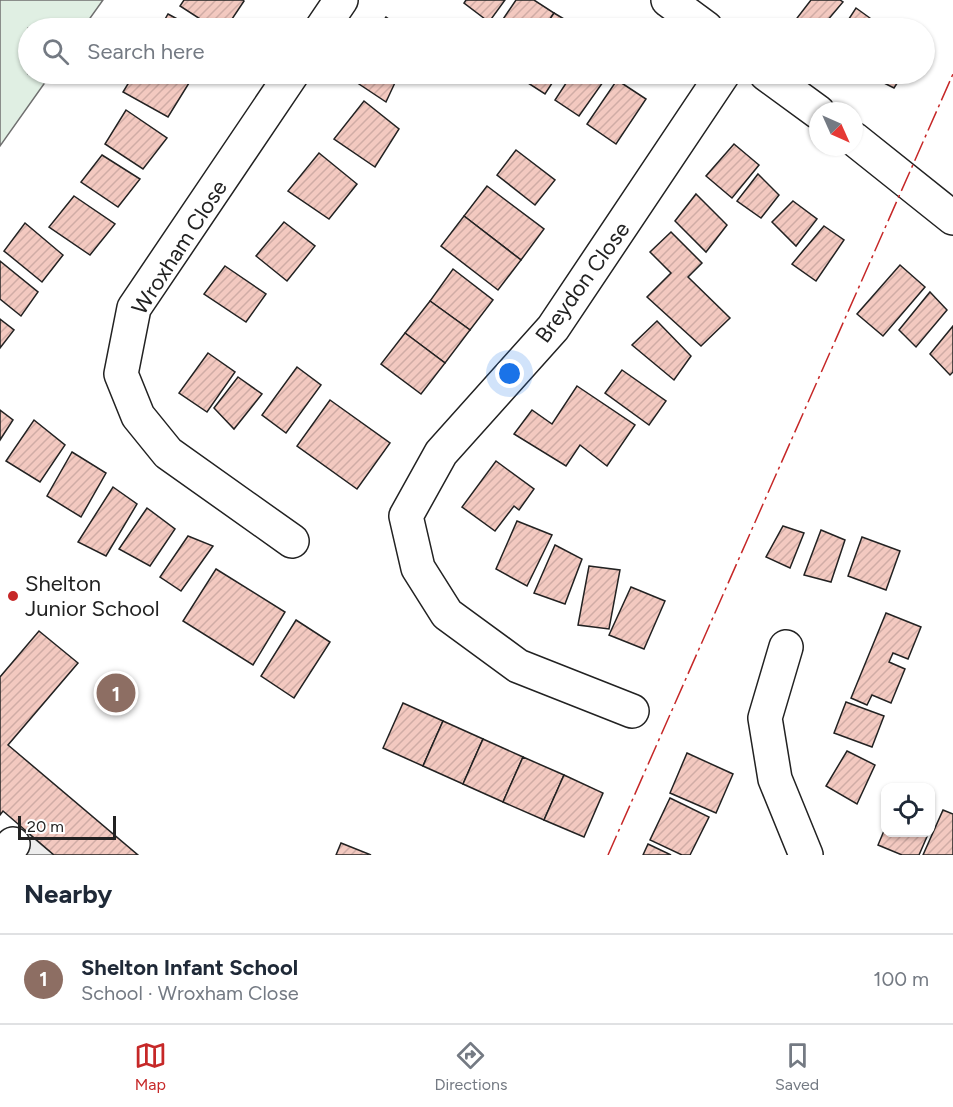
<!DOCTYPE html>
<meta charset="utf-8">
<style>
:root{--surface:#fff;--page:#f2f2f3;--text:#1f2937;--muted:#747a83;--line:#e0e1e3;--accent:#c62828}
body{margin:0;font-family:Figtree,sans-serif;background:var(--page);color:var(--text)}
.controls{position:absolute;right:18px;bottom:18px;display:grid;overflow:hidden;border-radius:12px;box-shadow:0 2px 4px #0004}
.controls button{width:54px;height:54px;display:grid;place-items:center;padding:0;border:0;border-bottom:2px solid var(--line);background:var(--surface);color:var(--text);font:30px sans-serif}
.compass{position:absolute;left:809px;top:102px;width:54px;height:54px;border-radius:50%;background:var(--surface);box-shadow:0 2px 4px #0004;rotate:135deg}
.scale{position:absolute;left:18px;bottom:15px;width:98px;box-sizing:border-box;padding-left:6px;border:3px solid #222;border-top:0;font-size:16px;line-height:21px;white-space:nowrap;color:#222;-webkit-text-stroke:4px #fff;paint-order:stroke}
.you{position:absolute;left:510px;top:374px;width:21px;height:21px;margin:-15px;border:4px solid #fff;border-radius:50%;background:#1a73e8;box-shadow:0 0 0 9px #1a73e833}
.badge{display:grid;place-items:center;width:39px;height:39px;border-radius:50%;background:var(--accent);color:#fff;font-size:20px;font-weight:700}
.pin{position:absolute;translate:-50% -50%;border:3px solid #fff;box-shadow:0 2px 6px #0006}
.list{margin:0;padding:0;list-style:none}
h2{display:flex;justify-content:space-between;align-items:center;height:78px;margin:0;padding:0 24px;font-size:26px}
h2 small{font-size:20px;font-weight:400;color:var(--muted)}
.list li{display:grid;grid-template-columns:39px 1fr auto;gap:18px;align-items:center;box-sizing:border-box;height:90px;padding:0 24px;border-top:2px solid var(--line)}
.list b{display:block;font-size:22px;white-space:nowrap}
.list p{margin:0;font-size:20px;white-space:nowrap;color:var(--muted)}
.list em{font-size:20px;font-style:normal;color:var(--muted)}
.icon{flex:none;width:33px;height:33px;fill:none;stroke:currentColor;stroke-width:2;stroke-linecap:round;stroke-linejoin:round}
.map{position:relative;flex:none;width:953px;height:855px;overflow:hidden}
.search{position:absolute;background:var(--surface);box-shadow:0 2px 4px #0004;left:18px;right:18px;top:18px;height:66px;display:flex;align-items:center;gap:15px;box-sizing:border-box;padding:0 21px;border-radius:33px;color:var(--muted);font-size:22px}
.sheet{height:168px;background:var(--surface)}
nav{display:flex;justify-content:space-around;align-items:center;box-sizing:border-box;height:84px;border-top:2px solid var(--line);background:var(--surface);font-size:16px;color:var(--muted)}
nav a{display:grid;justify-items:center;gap:3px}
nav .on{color:var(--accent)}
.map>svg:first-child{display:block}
</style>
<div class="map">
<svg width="953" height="855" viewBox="0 0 953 855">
<defs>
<pattern id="building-hatch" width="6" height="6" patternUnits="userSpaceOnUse" patternTransform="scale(1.5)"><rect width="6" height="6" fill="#f3c9c0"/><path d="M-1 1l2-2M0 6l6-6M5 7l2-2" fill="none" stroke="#d0aca5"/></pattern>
</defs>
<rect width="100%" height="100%" fill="#fff"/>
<!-- park -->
<path fill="#e0efe3" stroke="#6f6f6f" stroke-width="1.5" d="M0,0H103L83,28H28V74H51L0,146Z"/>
<!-- parking -->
<path fill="#ededed" stroke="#6f6f6f" stroke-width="1.5" d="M24,830L54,855H5Z"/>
<!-- building -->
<g fill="url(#building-hatch)" stroke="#222" stroke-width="1.5">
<path d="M184,0H243L244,1L226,28H214L180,6Z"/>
<path d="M466,0H505L489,22L464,3Z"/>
<path d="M516,0H534L554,13L544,28H497Z"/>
<path d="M811,0H840L843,2L821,28H804L794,22Z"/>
<path d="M856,8L881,26L879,28H843Z"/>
<path d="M554,13L579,28H544Z"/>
<path d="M168,14L194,28H160Z"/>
<path d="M386,17L402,28H378Z"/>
<path d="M134,74H172L189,83L168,117L123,92Z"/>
<path d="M344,74H399L386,102Z"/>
<path d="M514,74H558L545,94Z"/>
<path d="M572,74L608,75L579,116L555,100Z"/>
<path d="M866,74H903L894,88Z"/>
<path d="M617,80L646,99L616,144L587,124Z"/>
<path d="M364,101L399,129L375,167L334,139Z"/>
<path d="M126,110L167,138L143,169L105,144Z"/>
<path d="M734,144L759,165L732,198L706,176Z"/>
<path d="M516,150L555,180L535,205L497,175Z"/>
<path d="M319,153L357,184L329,219L288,191Z"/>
<path d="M102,155L140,179L118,207L81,182Z"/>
<path d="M758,174L779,195L761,218L737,201Z"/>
<path d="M487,186L544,229L521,260L464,216Z"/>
<path d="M696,194L727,225L706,252L675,221Z"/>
<path d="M74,196L115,224L90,255L49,227Z"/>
<path d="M793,201L817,219L796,246L772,222Z"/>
<path d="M464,216L521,260L498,290L441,246Z"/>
<path d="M284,222L315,246L287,281L256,256Z"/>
<path d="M25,223L63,255L42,282L4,251Z"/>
<path d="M824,226L844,240L816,281L792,264Z"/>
<path d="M671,232L702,263L688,277L730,318L701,346L647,297L671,273L650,252Z"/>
<path d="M0,261L38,292L21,316L0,299Z"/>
<path d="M900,265L925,287L883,336L857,314Z"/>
<path d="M225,266L266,294L246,322L204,294Z"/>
<path d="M453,269L493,300L470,330L430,301Z"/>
<path d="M930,292L947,310L916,347L899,330Z"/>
<path d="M430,301L470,330L445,363L405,333Z"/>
<path d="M0,319L14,330L0,348Z"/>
<path d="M657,321L691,356L674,380L632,345Z"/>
<path d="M953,326V372L950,375L930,354Z"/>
<path d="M405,333L445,363L421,394L381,364Z"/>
<path d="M208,353L235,372L207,412L179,393Z"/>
<path d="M297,367L321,385L286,433L262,415Z"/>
<path d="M622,370L666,401L649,425L605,393Z"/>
<path d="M238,377L262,394L234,429L214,408Z"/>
<path d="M577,386L635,425L607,466L580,445L566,466L514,434L532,410L552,424Z"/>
<path d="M330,400L390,443L357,489L297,446Z"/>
<path d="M0,410L13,420L0,440Z"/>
<path d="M34,420L65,445L40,482L6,461Z"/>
<path d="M72,452L106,473L81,517L47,496Z"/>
<path d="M496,461L534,489L519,510L514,506L495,531L462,507Z"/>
<path d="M113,487L137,504L106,556L78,542Z"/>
<path d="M147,508L175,529L150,566L119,549Z"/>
<path d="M517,521L552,535L527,586L496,569Z"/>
<path d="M783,526L804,533L790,568L766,557Z"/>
<path d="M821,530L845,540L831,582L804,575Z"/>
<path d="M188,536L213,546L181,591L160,577Z"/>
<path d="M862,537L900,551L886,590L848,576Z"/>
<path d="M555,545L582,559L565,604L534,593Z"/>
<path d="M589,566L620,570L609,629L578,625Z"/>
<path d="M216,569L285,612L253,665L183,621Z"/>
<path d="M631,587L665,601L644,649L609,635Z"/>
<path d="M886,613L921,627L908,659L893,653L889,662L905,669L891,703L872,695L867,705L851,698Z"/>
<path d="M296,620L330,642L294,698L261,676Z"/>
<path d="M39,631L78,663L8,745L138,855H54L3,811L0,815V677Z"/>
<path d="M846,702L884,716L872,747L834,733Z"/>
<path d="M403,703L443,721L423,766L383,748Z"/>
<path d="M443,721L483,739L463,784L423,766Z"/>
<path d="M483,739L523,757L503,802L463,784Z"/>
<path d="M847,751L875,765L857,804L826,786Z"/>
<path d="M687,753L733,774L716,813L670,793Z"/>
<path d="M523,757L564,775L544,820L503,802Z"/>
<path d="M564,775L603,793L584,837L544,820Z"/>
<path d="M670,798L709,817L690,855H682L650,840Z"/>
<path d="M943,810L953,814V855H923Z"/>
<path d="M886,826V832H929L919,855H902L878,845Z"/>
<path d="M341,843L371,855H336Z"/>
<path d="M648,844L671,855H643Z"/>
</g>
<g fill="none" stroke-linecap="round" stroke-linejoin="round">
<defs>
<g id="minor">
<path d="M668,0L706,28"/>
<path d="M322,28L341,0"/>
<path d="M766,74L818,112"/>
<path d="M854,139L953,218"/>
<path d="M292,541L168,453L138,416L121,374L134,308L292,74"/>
<path d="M786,647L765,718L775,779L806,855"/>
<path d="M632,711L518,666L447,614L418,568L406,516L441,453L553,328L723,74"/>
<path d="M5,855L13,844"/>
</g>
</defs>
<!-- minor casing -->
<use href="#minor" stroke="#222" stroke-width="36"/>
<!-- minor -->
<use href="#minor" stroke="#fff" stroke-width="33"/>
<!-- power -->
<path stroke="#c62828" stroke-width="1.5" stroke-dasharray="21 4.5 3 4.5" stroke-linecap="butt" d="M608,855L953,74"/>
</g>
<!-- markers -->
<circle fill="#c62828" stroke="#fff" stroke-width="2" cx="13" cy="596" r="6"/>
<g text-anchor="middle" stroke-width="4.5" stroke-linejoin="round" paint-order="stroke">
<!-- street labels -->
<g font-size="22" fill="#222" stroke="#fff">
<text transform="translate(179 247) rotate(-57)" y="8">Wroxham Close</text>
<text transform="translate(582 282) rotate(-54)" y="8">Breydon Close</text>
</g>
<!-- poi labels -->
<g font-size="22" fill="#222" stroke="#fff" text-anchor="start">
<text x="25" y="591">Shelton<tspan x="25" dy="25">Junior School</tspan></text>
</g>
</g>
</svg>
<div class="controls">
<button><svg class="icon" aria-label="locate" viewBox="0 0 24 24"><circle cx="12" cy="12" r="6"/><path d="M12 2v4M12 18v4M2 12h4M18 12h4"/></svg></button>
</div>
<svg class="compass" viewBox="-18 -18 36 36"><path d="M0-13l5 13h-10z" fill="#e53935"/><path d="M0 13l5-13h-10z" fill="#747a83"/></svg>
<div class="scale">20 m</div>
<div class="you"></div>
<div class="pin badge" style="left:116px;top:693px;background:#8d6e63">1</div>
<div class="search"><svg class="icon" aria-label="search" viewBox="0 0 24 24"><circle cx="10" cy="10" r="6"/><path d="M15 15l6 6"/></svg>Search here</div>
</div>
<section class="sheet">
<h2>Nearby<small></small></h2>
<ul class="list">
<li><span class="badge" style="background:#8d6e63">1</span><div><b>Shelton Infant School</b><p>School · Wroxham Close</p></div><em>100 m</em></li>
</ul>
</section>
<nav>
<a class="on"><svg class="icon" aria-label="map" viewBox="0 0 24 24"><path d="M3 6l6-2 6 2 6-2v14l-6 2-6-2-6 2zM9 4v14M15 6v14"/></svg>Map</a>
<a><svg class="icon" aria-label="directions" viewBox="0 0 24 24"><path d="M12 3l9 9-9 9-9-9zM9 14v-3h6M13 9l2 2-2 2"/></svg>Directions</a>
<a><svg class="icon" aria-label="saved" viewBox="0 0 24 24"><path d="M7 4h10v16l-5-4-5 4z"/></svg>Saved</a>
</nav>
